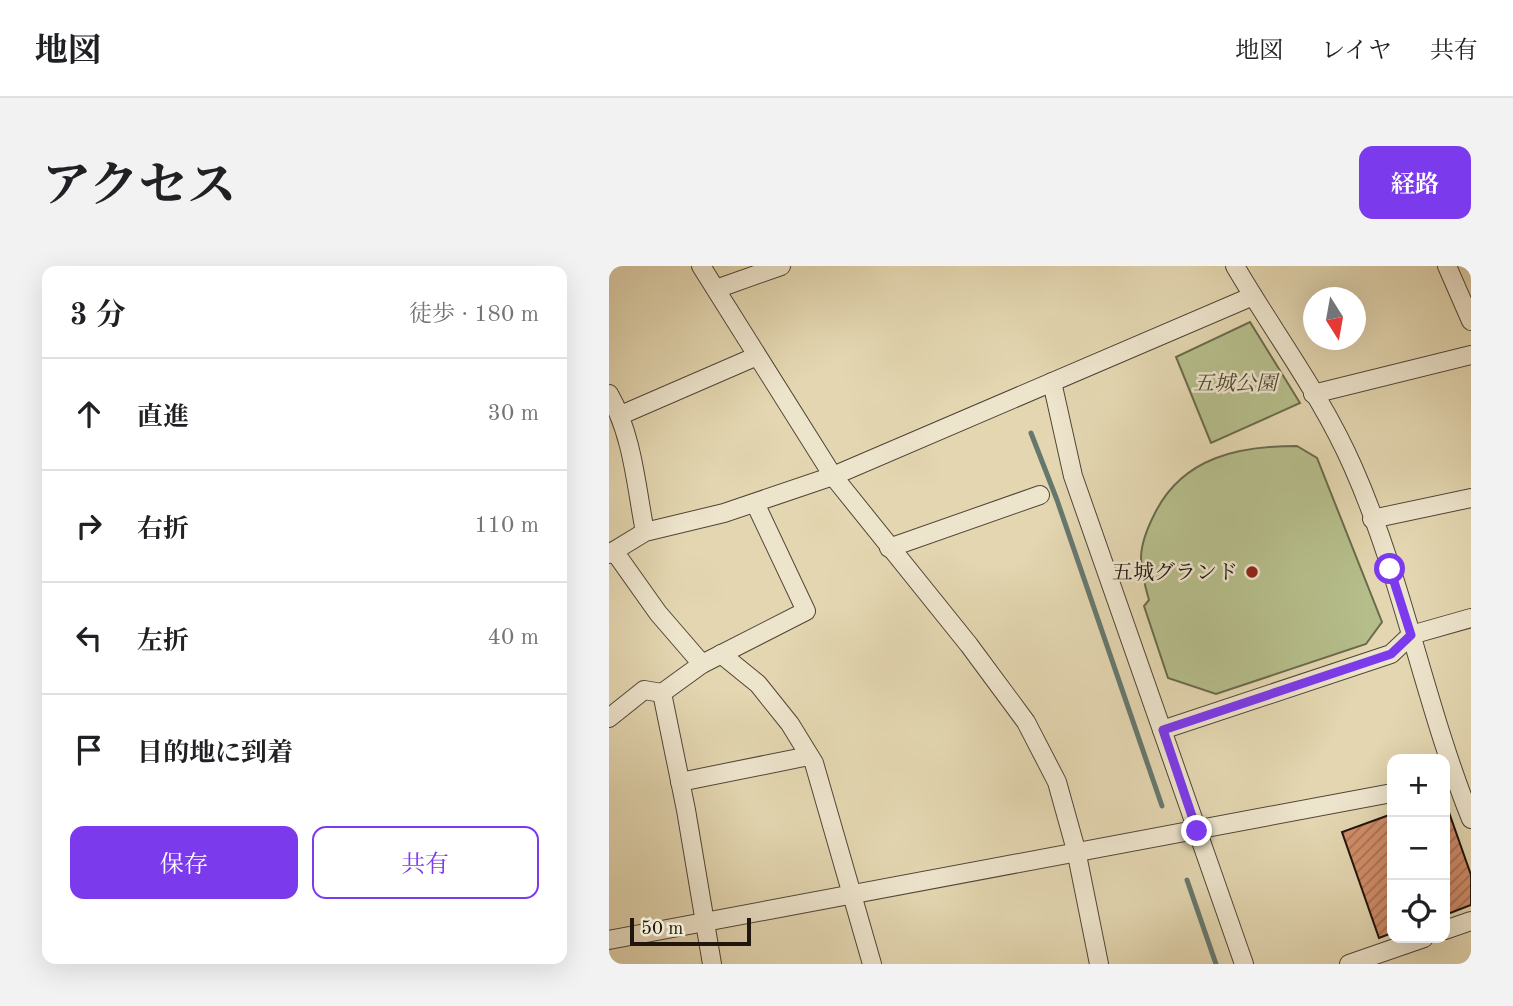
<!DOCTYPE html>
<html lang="ja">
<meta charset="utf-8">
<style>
:root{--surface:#fff;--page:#f2f2f2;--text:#202124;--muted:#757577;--line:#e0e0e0;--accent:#7c3aed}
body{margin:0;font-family:"Old Standard TT","Noto Serif JP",serif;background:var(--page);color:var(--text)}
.controls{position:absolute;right:21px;bottom:21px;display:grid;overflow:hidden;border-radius:14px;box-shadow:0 7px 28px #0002}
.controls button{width:63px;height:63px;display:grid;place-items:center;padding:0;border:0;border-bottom:2px solid var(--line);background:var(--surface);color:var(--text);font:35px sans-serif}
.compass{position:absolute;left:694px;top:21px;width:63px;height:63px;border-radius:50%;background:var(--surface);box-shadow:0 7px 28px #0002;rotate:169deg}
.scale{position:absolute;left:21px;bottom:18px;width:121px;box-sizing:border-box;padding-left:7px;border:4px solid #20160d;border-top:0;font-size:19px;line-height:24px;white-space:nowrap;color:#20160d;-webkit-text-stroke:5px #ede4cc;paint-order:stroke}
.stop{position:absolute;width:21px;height:21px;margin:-16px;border:5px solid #7c3aed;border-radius:50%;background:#fff}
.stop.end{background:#7c3aed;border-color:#fff;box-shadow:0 2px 7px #0008}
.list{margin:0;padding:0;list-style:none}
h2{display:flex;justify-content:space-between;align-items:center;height:91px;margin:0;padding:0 28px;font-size:30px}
h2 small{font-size:23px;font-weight:400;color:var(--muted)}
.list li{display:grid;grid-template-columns:46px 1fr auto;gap:21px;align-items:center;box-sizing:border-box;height:112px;padding:0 28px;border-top:2px solid var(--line)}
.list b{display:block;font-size:26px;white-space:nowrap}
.list em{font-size:23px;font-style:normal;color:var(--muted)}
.actions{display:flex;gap:14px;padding:21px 28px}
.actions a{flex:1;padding:16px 0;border:2px solid var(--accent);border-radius:14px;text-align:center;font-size:24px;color:var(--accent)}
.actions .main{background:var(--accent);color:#fff}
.icon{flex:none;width:38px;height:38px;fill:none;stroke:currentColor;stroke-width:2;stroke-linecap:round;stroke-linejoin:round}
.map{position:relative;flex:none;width:862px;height:698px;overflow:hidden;border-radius:14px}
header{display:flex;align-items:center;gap:42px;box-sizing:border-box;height:98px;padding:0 35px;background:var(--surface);border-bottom:2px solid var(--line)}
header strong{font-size:33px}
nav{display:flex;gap:38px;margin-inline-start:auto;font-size:24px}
.intro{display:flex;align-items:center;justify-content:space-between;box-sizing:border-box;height:168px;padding:0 42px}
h1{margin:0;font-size:49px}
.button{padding:18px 32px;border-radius:14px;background:var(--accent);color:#fff;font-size:24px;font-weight:700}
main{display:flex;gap:42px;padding:0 42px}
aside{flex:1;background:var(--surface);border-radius:14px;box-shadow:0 7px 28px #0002}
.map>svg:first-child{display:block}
</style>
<header>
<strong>地図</strong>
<nav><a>地図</a><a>レイヤ</a><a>共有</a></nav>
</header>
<div class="intro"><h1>アクセス</h1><a class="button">経路</a></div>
<main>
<aside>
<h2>3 分<small>徒歩 · 180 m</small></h2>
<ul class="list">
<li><svg class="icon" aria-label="ahead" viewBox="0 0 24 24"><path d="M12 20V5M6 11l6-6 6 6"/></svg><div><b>直進</b></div><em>30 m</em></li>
<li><svg class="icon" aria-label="right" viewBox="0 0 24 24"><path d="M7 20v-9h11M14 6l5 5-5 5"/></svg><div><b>右折</b></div><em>110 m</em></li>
<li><svg class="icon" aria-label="left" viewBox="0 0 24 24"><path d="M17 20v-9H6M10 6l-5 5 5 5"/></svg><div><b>左折</b></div><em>40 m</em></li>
<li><svg class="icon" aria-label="arrive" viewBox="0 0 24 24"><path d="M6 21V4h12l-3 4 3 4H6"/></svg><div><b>目的地に到着</b></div></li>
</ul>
<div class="actions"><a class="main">保存</a><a>共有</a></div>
</aside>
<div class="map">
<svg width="862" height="698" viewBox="0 0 862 698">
<defs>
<pattern id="building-hatch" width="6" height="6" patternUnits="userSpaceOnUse" patternTransform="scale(1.75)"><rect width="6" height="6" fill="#d18e69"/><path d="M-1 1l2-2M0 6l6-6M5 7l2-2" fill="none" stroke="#a97355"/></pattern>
</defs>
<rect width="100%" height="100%" fill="#e3d6b0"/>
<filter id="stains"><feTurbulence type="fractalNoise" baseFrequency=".00286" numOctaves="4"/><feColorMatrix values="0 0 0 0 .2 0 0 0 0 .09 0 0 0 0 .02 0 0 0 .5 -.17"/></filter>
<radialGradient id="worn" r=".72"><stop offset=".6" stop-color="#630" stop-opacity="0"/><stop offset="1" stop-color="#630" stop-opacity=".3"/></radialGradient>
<!-- green -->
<g fill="#b5bd8a" stroke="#6a6a4c" stroke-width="2">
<path d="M641,56L691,137L602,177L567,91Z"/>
<path d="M688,180L708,192L773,356L757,378L607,428L559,412L535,340L540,334C529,296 528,282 546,247C574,191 630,180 688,180Z"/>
</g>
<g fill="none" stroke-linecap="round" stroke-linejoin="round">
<!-- stream -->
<g stroke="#66786e" stroke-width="5">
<path d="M422,167L448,234L553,540"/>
<path d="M578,614L607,698"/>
</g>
</g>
<!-- building -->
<g fill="url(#building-hatch)" stroke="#20160d" stroke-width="2">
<path d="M836,535L862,609V639L836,649Z"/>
<path d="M783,548V667L770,672L733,566Z"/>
</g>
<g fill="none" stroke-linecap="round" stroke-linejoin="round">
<defs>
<g id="minor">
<path d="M92,0L224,210L360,379L417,456L448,516L467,584L490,698"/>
<path d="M626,0C665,67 713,130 744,201C794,314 816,439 862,553"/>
<path d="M838,0L862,55"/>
<path d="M107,23L172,0"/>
<path d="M443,116L464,210L635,698"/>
<path d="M0,128C24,170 27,220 36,266"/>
<path d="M704,128L862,89"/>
<path d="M12,149L148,90"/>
<path d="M763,253L862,232"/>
<path d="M280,282L431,229"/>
<path d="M5,285L49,347L93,398"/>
<path d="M0,288L36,266L115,247L224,210L644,30"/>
<path d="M112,388L149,418L181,458L205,497L263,698"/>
<path d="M0,452L35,424L53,427"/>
<path d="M553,464L782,388L802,369L862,352"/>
<path d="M71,516L200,490"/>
<path d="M836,664L862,655"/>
<path d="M0,674L783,527"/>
<path d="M103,698L77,544L53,427L93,398L197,345L146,237"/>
<path d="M740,698L815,672"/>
</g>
</defs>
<!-- minor casing -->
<use href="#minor" stroke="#514636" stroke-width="20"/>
<!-- minor -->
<use href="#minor" stroke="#ede4cc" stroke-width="18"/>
</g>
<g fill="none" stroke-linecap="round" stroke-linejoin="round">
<!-- route -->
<path stroke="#7c3aed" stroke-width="9" d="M588,565L554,464L782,388L802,369L781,303"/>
</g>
<!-- markers -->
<circle fill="#8f2418" stroke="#ede4cc" stroke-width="2.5" cx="643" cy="306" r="7"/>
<g text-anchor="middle" stroke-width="5" stroke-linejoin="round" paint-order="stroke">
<!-- park labels -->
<g font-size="21" font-style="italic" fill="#4d4832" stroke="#ede4cc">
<text x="626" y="124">五城公園</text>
</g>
<!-- poi labels -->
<g font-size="21" fill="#20160d" stroke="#ede4cc" text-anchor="end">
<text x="629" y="313">五城グランド</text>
</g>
</g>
<rect width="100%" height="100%" filter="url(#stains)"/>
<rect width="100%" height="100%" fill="url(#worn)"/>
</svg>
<div class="controls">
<button>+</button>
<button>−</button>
<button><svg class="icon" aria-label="locate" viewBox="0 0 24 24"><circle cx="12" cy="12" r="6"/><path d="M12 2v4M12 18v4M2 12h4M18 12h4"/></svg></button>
</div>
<svg class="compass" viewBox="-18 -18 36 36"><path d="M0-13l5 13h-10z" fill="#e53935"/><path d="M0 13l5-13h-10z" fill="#757577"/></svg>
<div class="scale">50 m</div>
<div class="stop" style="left:781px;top:303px"></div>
<div class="stop end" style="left:588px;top:565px"></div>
</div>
</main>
